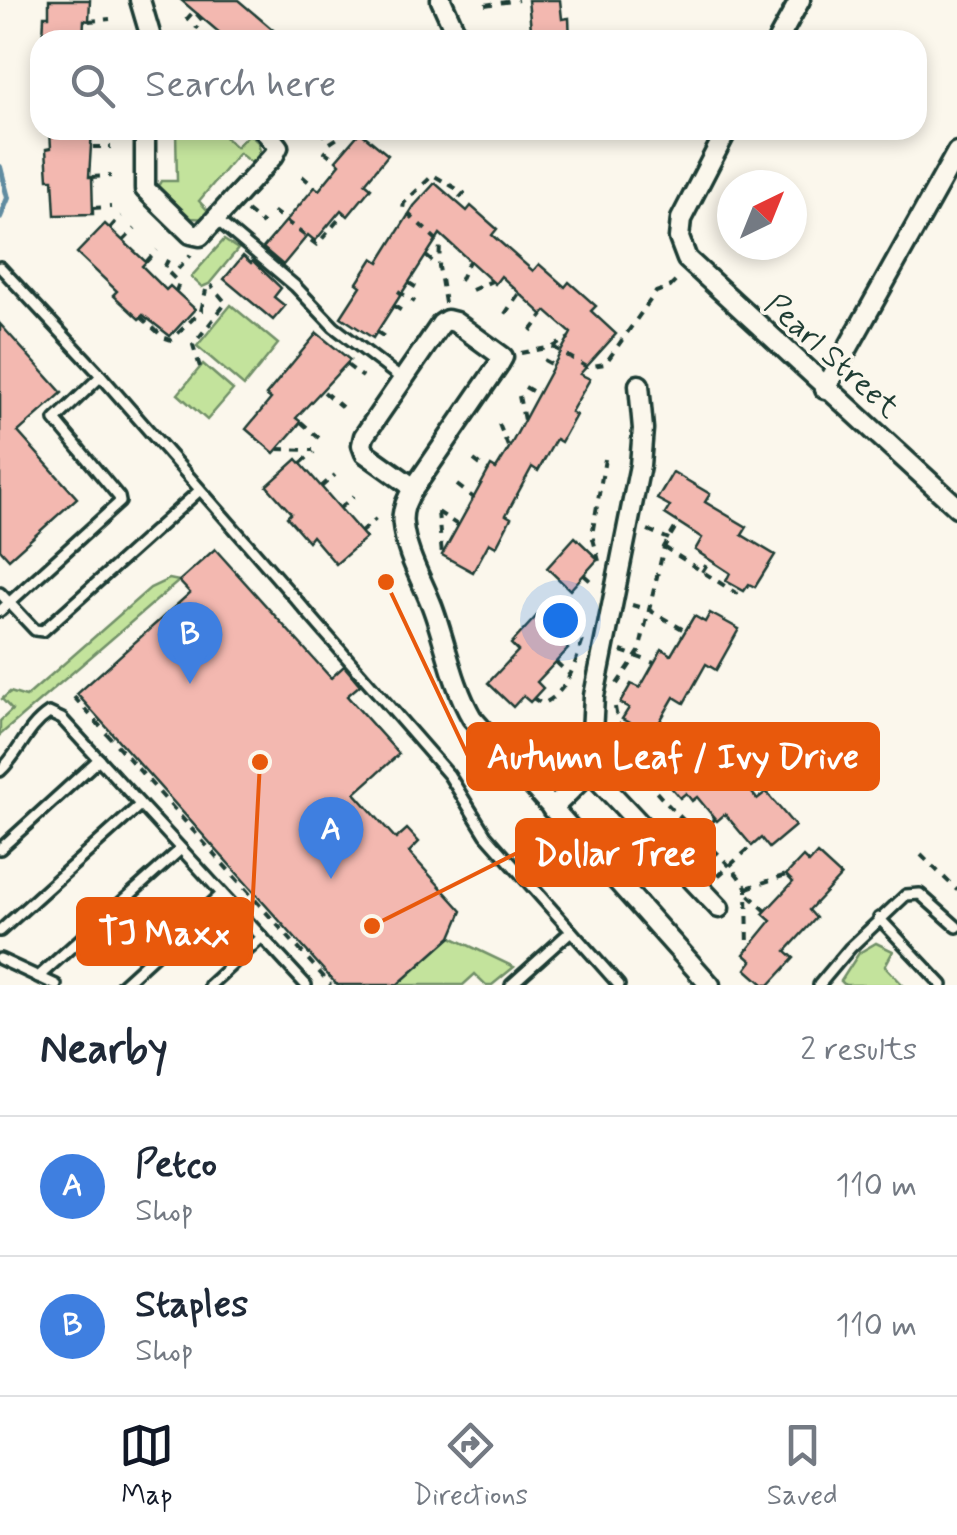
<!DOCTYPE html>
<style>
:root{--surface:#fff;--page:#f6f6f7;--text:#1f2937;--muted:#747a83;--line:#e0e1e3;--accent:#111827}
body{margin:0;font-family:Mynerve,sans-serif;background:var(--page);color:var(--text)}
.compass{position:absolute;left:717px;top:170px;width:90px;height:90px;border-radius:50%;background:var(--surface);box-shadow:0 5px 15px #0003;rotate:43deg}
.you{position:absolute;left:560px;top:620px;width:35px;height:35px;margin:-25px;border:8px solid #fff;border-radius:50%;background:#1a73e8;box-shadow:0 0 0 15px #1a73e833}
.badge{display:grid;place-items:center;width:65px;height:65px;border-radius:50%;background:var(--accent);color:#fff;font-size:32px;font-weight:700}
.pin{position:absolute;translate:-50% -82px;filter:drop-shadow(0 2px 5px #0008)}
.pin::after{content:'';position:absolute;top:52px;width:35px;height:30px;background:inherit;clip-path:polygon(0 0,100% 0,50% 100%)}
.list{margin:0;padding:0;list-style:none}
h2{display:flex;justify-content:space-between;align-items:center;height:130px;margin:0;padding:0 40px;font-size:42px}
h2 small{font-size:32px;font-weight:400;color:var(--muted)}
.list li{display:grid;grid-template-columns:65px 1fr auto;gap:30px;align-items:center;box-sizing:border-box;height:140px;padding:0 40px;border-top:2px solid var(--line)}
.list b{display:block;font-size:38px;white-space:nowrap}
.list p{margin:0;font-size:32px;white-space:nowrap;color:var(--muted)}
.list em{font-size:32px;font-style:normal;color:var(--muted)}
.icon{flex:none;width:55px;height:55px;fill:none;stroke:currentColor;stroke-width:2;stroke-linecap:round;stroke-linejoin:round}
.map{position:relative;flex:none;width:957px;height:985px;overflow:hidden}
.search{position:absolute;background:var(--surface);box-shadow:0 5px 15px #0003;left:30px;right:30px;top:30px;height:110px;display:flex;align-items:center;gap:25px;box-sizing:border-box;padding:0 35px;border-radius:30px;color:var(--muted);font-size:38px}
.sheet{height:410px;background:var(--surface)}
nav{display:flex;justify-content:space-around;align-items:center;box-sizing:border-box;height:140px;border-top:2px solid var(--line);background:var(--surface);font-size:28px;color:var(--muted)}
nav a{display:grid;justify-items:center;gap:5px}
nav .on{color:var(--accent)}
.map>svg:first-child{display:block}
</style>
<div class="map">
<svg width="957" height="985" viewBox="0 0 957 985">
<rect width="100%" height="100%" fill="#fbf7ec"/>
<filter id="ink" filterUnits="userSpaceOnUse"><feTurbulence type="fractalNoise" baseFrequency=".01" numOctaves="2"/><feDisplacementMap in="SourceGraphic" scale="20" xChannelSelector="R" yChannelSelector="G"/><feConvolveMatrix kernelMatrix="1 2 1 2 8 2 1 2 1" color-interpolation-filters="sRGB"/></filter>
<g filter="url(#ink)">
<!-- green -->
<g fill="#c3e39c" stroke="#719068" stroke-width="2.5">
<path d="M176,130H217L236,147L249,134L258,142L260,151L256,161L250,162L239,153L199,201L210,213L207,219L191,218L158,186L161,181H177Z"/>
<path d="M224,240L238,249L209,284L202,287L191,277Z"/>
<path d="M231,305L278,344L244,386L197,346Z"/>
<path d="M203,364L233,390L207,420L178,394Z"/>
<path d="M169,579L179,581L0,735V721L12,710L2,699L10,692L26,697L150,588Z"/>
<path d="M451,937L514,967L492,985H486L475,974L463,985H397Z"/>
<path d="M876,943L893,951L885,966L903,985H845L841,981L859,953Z"/>
</g>
<g fill="none" stroke-linecap="round" stroke-linejoin="round">
<!-- stream -->
<path stroke="#608ca1" stroke-width="6" d="M0,167L8,198L0,217"/>
</g>
<!-- building -->
<g fill="#f3b8b0" stroke="#1f3d34" stroke-width="2.5">
<path d="M49,0H90L89,21L84,20L83,40H43L44,16H49Z"/>
<path d="M181,0H238L285,40H228Z"/>
<path d="M528,0H560L562,19L569,18L570,40L532,39Z"/>
<path d="M50,130H92L89,177H92L93,214L55,215L53,179H48L46,149L51,148Z"/>
<path d="M360,132L388,155L365,183L371,188L348,216L341,210L315,241L308,235L283,265L263,248L315,187L319,190L340,164L336,160Z"/>
<path d="M435,183L467,211L471,206L497,229L492,235L533,271L539,264L565,287L569,282L596,306L591,311L616,334L580,374L590,379L571,412L576,415L561,442L556,439L538,471L532,467L506,515L511,518L496,547L489,543L473,572L442,555L491,466L496,469L509,448L571,333L546,311L543,315L501,276L495,284L440,234L373,338L341,317L361,286L357,283L373,258L379,262L414,206Z"/>
<path d="M105,224L146,262L142,266L166,290L170,286L195,309L170,336L143,315L139,319L113,295L117,291L77,253Z"/>
<path d="M243,256L251,263L253,261L281,288L274,297L285,306L273,320L224,279Z"/>
<path d="M0,324L62,393L18,432L77,498L9,559L0,549Z"/>
<path d="M317,333L350,360L296,418L301,422L274,453L246,429L271,399L266,395Z"/>
<path d="M297,459L366,538L336,564L312,536L308,541L287,517L291,513L267,486Z"/>
<path d="M673,472L710,494L705,502L747,527L742,535L775,555L755,587L749,584L744,591L726,581L730,573L695,550L702,538L665,514L670,506L657,499Z"/>
<path d="M575,537L598,559L570,590L547,568Z"/>
<path d="M215,549L331,678L344,666L360,685L347,696L399,754L355,793L396,839L407,829L419,842L409,852L462,911L451,937L397,985H337L77,694L190,593L179,581Z"/>
<path d="M543,609L569,633L560,642L568,649L537,682L543,688L530,702L523,696L513,707L488,683L518,651L511,644Z"/>
<path d="M710,613L739,629L716,670L706,664L684,703L674,697L652,735L622,719L629,708L620,703L631,684L640,688L662,649L671,655L694,616L705,622Z"/>
<path d="M692,740L720,774L730,766L757,799L766,792L795,826L769,848L761,838L752,846L725,814L717,821L697,797L692,801L686,793L680,798L663,778L672,771L665,763Z"/>
<path d="M817,854L841,876L809,910L816,918L786,951L794,958L769,985H764L746,969L752,961L744,954L771,921L763,914L793,882L786,875L803,857L809,863Z"/>
</g>
<g fill="none" stroke-linecap="round" stroke-linejoin="round">
<defs>
<g id="lane">
<path d="M217,220L295,286L334,327L403,380"/>
<path d="M0,267L96,370L449,775L486,835L619,985"/>
<path d="M0,593L35,630L43,631L200,490"/>
<path d="M0,611L120,502L119,497L55,420L101,376"/>
<path d="M0,771C20,753 25,729 49,713L62,719L306,985"/>
<path d="M0,849L99,759"/>
<path d="M879,918L942,985"/>
<path d="M0,931L140,805"/>
<path d="M0,959L56,985"/>
<path d="M38,977L181,849"/>
<path d="M122,985L222,894"/>
<path d="M210,985L262,937"/>
<path d="M511,985L571,931"/>
<path d="M819,985L850,948L906,895L920,894L957,927"/>
</g>
<g id="street">
<path d="M140,0L150,34"/>
<path d="M441,0L459,40"/>
<path d="M778,40L800,0"/>
<path d="M145,130V189L191,234L200,236L274,155L278,147L264,130"/>
<path d="M727,130L681,219L679,238L687,259L957,507"/>
<path d="M639,385L643,429L640,465L594,696L590,771L719,908"/>
<path d="M825,389L957,152"/>
<path d="M414,488L365,453L362,445L364,436L441,324L447,320L455,322L503,357L499,364L414,488C407,498 401,512 403,525C406,554 422,580 432,606C446,643 452,684 472,718L710,985"/>
<path d="M552,809L590,771"/>
</g>
</defs>
<!-- lane casing -->
<use href="#lane" stroke="#1f3d34" stroke-width="16"/>
<!-- street casing -->
<use href="#street" stroke="#1f3d34" stroke-width="25"/>
<!-- path -->
<g stroke="#1f3d34" stroke-width="4" stroke-dasharray="8 8" stroke-linecap="butt">
<path d="M485,5L518,0"/>
<path d="M186,20L194,11L202,20L196,29"/>
<path d="M89,21L110,19"/>
<path d="M496,36L532,32"/>
<path d="M209,40L217,31"/>
<path d="M497,40H498"/>
<path d="M322,136L327,130"/>
<path d="M330,143L347,132L356,136"/>
<path d="M93,147H111"/>
<path d="M324,151L336,160"/>
<path d="M302,176L315,187"/>
<path d="M92,177L111,176"/>
<path d="M93,208L111,207"/>
<path d="M247,211L263,224"/>
<path d="M273,211L317,245L344,213"/>
<path d="M110,228L121,216"/>
<path d="M123,241L135,229"/>
<path d="M426,256L439,267"/>
<path d="M168,260L164,268L179,283L176,291"/>
<path d="M146,262L157,250"/>
<path d="M178,269L191,255"/>
<path d="M460,281L469,261"/>
<path d="M409,283L422,291"/>
<path d="M472,290L492,281"/>
<path d="M398,291L415,302"/>
<path d="M445,303L439,267L440,243L403,209L404,203L433,175L464,193L456,202"/>
<path d="M394,306L407,314"/>
<path d="M505,314L519,293"/>
<path d="M141,317L163,337L171,340L201,311L206,290"/>
<path d="M531,331L543,315"/>
<path d="M377,332L389,340"/>
<path d="M553,347L587,367L605,364L656,292L670,287L680,277"/>
<path d="M521,353L553,347L569,338"/>
<path d="M544,360L555,366"/>
<path d="M347,365L363,377"/>
<path d="M200,367L193,345L226,303L211,285"/>
<path d="M525,387L539,395"/>
<path d="M324,392L342,407"/>
<path d="M519,396L524,420"/>
<path d="M301,422L320,439"/>
<path d="M499,424L509,449"/>
<path d="M278,449L313,450"/>
<path d="M474,460L488,471"/>
<path d="M301,463L314,452"/>
<path d="M457,485L474,498"/>
<path d="M321,487L335,475"/>
<path d="M340,508L354,496"/>
<path d="M438,512L442,555"/>
<path d="M438,512L459,526"/>
<path d="M648,530L669,539"/>
<path d="M361,532L376,519"/>
<path d="M664,547L739,595L742,590"/>
<path d="M599,561L592,535L605,459L611,460"/>
<path d="M702,572L710,559"/>
<path d="M584,575L595,585"/>
<path d="M632,605L649,610L686,631"/>
<path d="M621,651L654,663"/>
<path d="M556,662L570,675"/>
<path d="M617,684L639,652L664,547L678,523"/>
<path d="M74,697L331,985"/>
<path d="M533,698L542,704C569,693 576,659 585,634"/>
<path d="M615,707C628,793 701,823 747,888L748,950"/>
<path d="M697,834L715,819"/>
<path d="M921,855L957,890"/>
<path d="M718,876L752,846"/>
<path d="M747,888L786,875"/>
<path d="M749,895L766,911"/>
</g>
<!-- lane -->
<use href="#lane" stroke="#fbf7ec" stroke-width="9"/>
<!-- street -->
<use href="#street" stroke="#fbf7ec" stroke-width="18"/>
</g>
</g>
<g text-anchor="middle" stroke-width="8" stroke-linejoin="round" paint-order="stroke">
<!-- street labels -->
<g font-size="32" fill="#1f3d34" stroke="#fbf7ec">
<text transform="translate(833 355) rotate(42)" y="11">Pearl Street</text>
</g>
</g>
<!-- callouts -->
<path fill="none" stroke="#e8590c" stroke-width="4" d="M386 582L468 756M372 926L517 853M260 762L251 932"/>
<g fill="#e8590c" stroke="#fbf7ec" stroke-width="4">
<circle cx="386" cy="582" r="10"/>
<circle cx="372" cy="926" r="10"/>
<circle cx="260" cy="762" r="10"/>
</g>
<g fill="#e8590c" stroke="#e8590c" stroke-width="4">
<rect x="468" y="724" width="410" height="65" rx="10"/>
<rect x="517" y="820" width="197" height="65" rx="10"/>
<rect x="78" y="899" width="173" height="65" rx="10"/>
</g>
<g font-size="35" text-anchor="middle" font-weight="bold" fill="#fff">
<text x="673" y="768">Autumn Leaf / Ivy Drive</text>
<text x="615" y="865">Dollar Tree</text>
<text x="164" y="944">TJ Maxx</text>
</g>
</svg>
<svg class="compass" viewBox="-18 -18 36 36"><path d="M0-13l5 13h-10z" fill="#e53935"/><path d="M0 13l5-13h-10z" fill="#747a83"/></svg>
<div class="you"></div>
<div class="pin badge" style="left:331px;top:879px;background:#3f7fe0">A</div>
<div class="pin badge" style="left:190px;top:684px;background:#3f7fe0">B</div>
<div class="search"><svg class="icon" aria-label="search" viewBox="0 0 24 24"><circle cx="10" cy="10" r="6"/><path d="M15 15l6 6"/></svg>Search here</div>
</div>
<section class="sheet">
<h2>Nearby<small>2 results</small></h2>
<ul class="list">
<li><span class="badge" style="background:#3f7fe0">A</span><div><b>Petco</b><p>Shop</p></div><em>110 m</em></li>
<li><span class="badge" style="background:#3f7fe0">B</span><div><b>Staples</b><p>Shop</p></div><em>110 m</em></li>
</ul>
</section>
<nav>
<a class="on"><svg class="icon" aria-label="map" viewBox="0 0 24 24"><path d="M3 6l6-2 6 2 6-2v14l-6 2-6-2-6 2zM9 4v14M15 6v14"/></svg>Map</a>
<a><svg class="icon" aria-label="directions" viewBox="0 0 24 24"><path d="M12 3l9 9-9 9-9-9zM9 14v-3h6M13 9l2 2-2 2"/></svg>Directions</a>
<a><svg class="icon" aria-label="saved" viewBox="0 0 24 24"><path d="M7 4h10v16l-5-4-5 4z"/></svg>Saved</a>
</nav>
